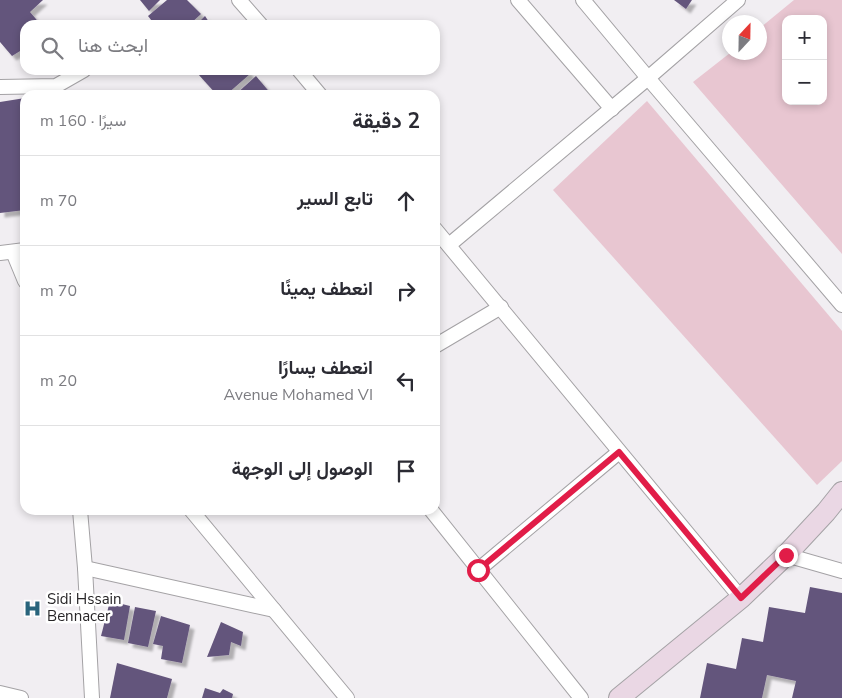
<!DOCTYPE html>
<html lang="ar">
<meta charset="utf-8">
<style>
:root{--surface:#fff;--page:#f2f2f3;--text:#2b2b33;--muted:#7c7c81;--line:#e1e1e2}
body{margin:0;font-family:"Nunito Sans",Vazirmatn,sans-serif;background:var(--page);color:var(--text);direction:rtl}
.controls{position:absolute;right:15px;top:15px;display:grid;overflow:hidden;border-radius:10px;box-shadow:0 2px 8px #0003}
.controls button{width:45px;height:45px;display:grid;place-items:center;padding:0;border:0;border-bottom:1px solid var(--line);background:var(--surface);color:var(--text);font:25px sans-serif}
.compass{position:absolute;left:722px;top:15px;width:45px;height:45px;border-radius:50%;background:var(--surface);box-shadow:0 2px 8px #0003;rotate:22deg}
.stop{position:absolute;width:15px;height:15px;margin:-11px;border:4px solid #e11d48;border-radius:50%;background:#fff}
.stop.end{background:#e11d48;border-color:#fff;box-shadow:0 1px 5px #0008}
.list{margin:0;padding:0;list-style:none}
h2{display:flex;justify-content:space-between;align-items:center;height:65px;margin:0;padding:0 20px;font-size:21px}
h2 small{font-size:16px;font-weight:400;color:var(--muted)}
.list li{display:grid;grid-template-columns:32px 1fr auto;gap:15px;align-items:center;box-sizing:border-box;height:90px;padding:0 20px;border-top:1px solid var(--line)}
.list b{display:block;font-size:19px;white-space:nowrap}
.list p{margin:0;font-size:16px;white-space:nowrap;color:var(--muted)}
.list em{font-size:16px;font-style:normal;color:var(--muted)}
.icon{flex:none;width:28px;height:28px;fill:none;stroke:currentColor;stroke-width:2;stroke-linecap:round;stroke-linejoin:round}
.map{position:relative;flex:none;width:842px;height:698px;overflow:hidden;direction:ltr}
.search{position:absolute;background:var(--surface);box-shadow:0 2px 8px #0003;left:20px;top:20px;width:420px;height:55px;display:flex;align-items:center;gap:12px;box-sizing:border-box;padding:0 18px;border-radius:15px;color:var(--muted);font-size:19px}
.panel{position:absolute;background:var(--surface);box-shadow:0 2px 8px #0003;left:20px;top:90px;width:420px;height:425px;border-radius:15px;direction:rtl}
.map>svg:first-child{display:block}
</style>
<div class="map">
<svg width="842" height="698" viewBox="0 0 842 698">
<defs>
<filter id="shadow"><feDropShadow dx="4.5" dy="4.5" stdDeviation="1" flood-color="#0004"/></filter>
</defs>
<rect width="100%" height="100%" fill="#f1eef2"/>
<!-- green -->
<g fill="#e8c6d1" fill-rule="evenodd">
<path d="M794,0H842V254L693,82L730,53L760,52V28ZM786,19H823V101H786Z"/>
<path d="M647,101L842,331V461L817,485L553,190Z"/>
</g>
<!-- building -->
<g fill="#64557c" filter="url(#shadow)">
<path d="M0,0H43L30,12L41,25H25V48L12,56L0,42Z"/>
<path d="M140,0H160L149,11Z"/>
<path d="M167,0H187L201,14L189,25H155L148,16Z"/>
<path d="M674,0H692L686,9Z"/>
<path d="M205,16L211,25H196Z"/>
<path d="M203,70H247L250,74L226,95H217L198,74Z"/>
<path d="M256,76L272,95H235Z"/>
<path d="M25,98V210L0,213V102Z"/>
<path d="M810,587L842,593V698H792L796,681L767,675L762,698H700L707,663L736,669L742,638L763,642L769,607L805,613Z"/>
<path d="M110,601L130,606L124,640L101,636Z"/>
<path d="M135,607L156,611L148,647L128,643Z"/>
<path d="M161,616L190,625L182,663L161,659L163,646L153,644Z"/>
<path d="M221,622L243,632L241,646L231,642L229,655L207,657Z"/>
<path d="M117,663L172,679L167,698H110Z"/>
<path d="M205,688L220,693L223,689L233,694L232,698H202Z"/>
</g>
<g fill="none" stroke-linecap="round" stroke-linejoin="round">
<defs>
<g id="street">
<path d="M239,0L261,25"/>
<path d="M518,0L612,109"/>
<path d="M583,0L648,78L842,305"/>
<path d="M299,70L320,95"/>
<path d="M0,87L56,86L84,70"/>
<path d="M435,229L741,598"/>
<path d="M449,245L648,78L738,0"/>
<path d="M13,252L25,281"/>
<path d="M0,253L25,250"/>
<path d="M435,346L501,307"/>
<path d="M80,510L85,568L92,698"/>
<path d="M191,510L347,698"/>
<path d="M431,510L581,698"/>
<path d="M786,555L842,571"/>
<path d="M85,568L274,610"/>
<path d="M478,570L619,452"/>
<path d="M0,693L21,698"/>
</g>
<path id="secondary" d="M619,698L741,598L786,555L826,512L842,492"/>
</defs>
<!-- street casing -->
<use href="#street" stroke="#a4a2a5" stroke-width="16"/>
<!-- secondary casing -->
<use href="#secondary" stroke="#a4a2a5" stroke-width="22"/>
<!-- street -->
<use href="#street" stroke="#fff" stroke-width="14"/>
<!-- secondary -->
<use href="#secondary" stroke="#ead7e4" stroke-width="20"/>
</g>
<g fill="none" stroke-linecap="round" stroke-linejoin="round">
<!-- route -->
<path stroke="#e11d48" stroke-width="6" d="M478,570L619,452L741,598L786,555"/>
</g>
<!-- icons -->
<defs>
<symbol id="hospital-bare" viewBox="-9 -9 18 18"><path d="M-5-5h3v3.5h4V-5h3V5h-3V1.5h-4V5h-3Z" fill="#29647c" stroke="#fff" stroke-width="2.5" paint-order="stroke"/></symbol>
</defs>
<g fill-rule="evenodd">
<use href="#hospital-bare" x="20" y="596" width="25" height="25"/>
</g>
<g text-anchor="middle" stroke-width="5" stroke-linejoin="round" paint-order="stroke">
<!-- poi labels -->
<g font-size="15" fill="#272527" stroke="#fff" text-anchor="start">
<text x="47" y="604">Sidi Hssain<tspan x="47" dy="17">Bennacer</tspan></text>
</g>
</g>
</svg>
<div class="controls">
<button>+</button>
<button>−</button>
</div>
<svg class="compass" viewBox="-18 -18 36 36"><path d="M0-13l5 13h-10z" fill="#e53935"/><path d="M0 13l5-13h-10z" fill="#7c7c81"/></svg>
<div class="stop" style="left:478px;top:570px"></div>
<div class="stop end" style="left:786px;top:555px"></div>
<div class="search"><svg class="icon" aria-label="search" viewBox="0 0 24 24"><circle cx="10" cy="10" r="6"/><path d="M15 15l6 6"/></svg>ابحث هنا</div>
<section class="panel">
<h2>2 دقيقة<small>سيرًا · 160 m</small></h2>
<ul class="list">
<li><svg class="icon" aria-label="ahead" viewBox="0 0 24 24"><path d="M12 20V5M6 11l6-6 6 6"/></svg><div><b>تابع السير</b></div><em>70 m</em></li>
<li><svg class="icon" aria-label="right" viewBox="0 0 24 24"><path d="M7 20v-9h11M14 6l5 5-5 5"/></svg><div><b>انعطف يمينًا</b></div><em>70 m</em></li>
<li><svg class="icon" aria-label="left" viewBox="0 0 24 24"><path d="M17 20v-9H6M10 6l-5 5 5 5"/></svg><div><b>انعطف يسارًا</b><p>Avenue Mohamed VI</p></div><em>20 m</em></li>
<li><svg class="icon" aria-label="arrive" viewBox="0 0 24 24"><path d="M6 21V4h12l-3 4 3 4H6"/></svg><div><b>الوصول إلى الوجهة</b></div></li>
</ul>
</section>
</div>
